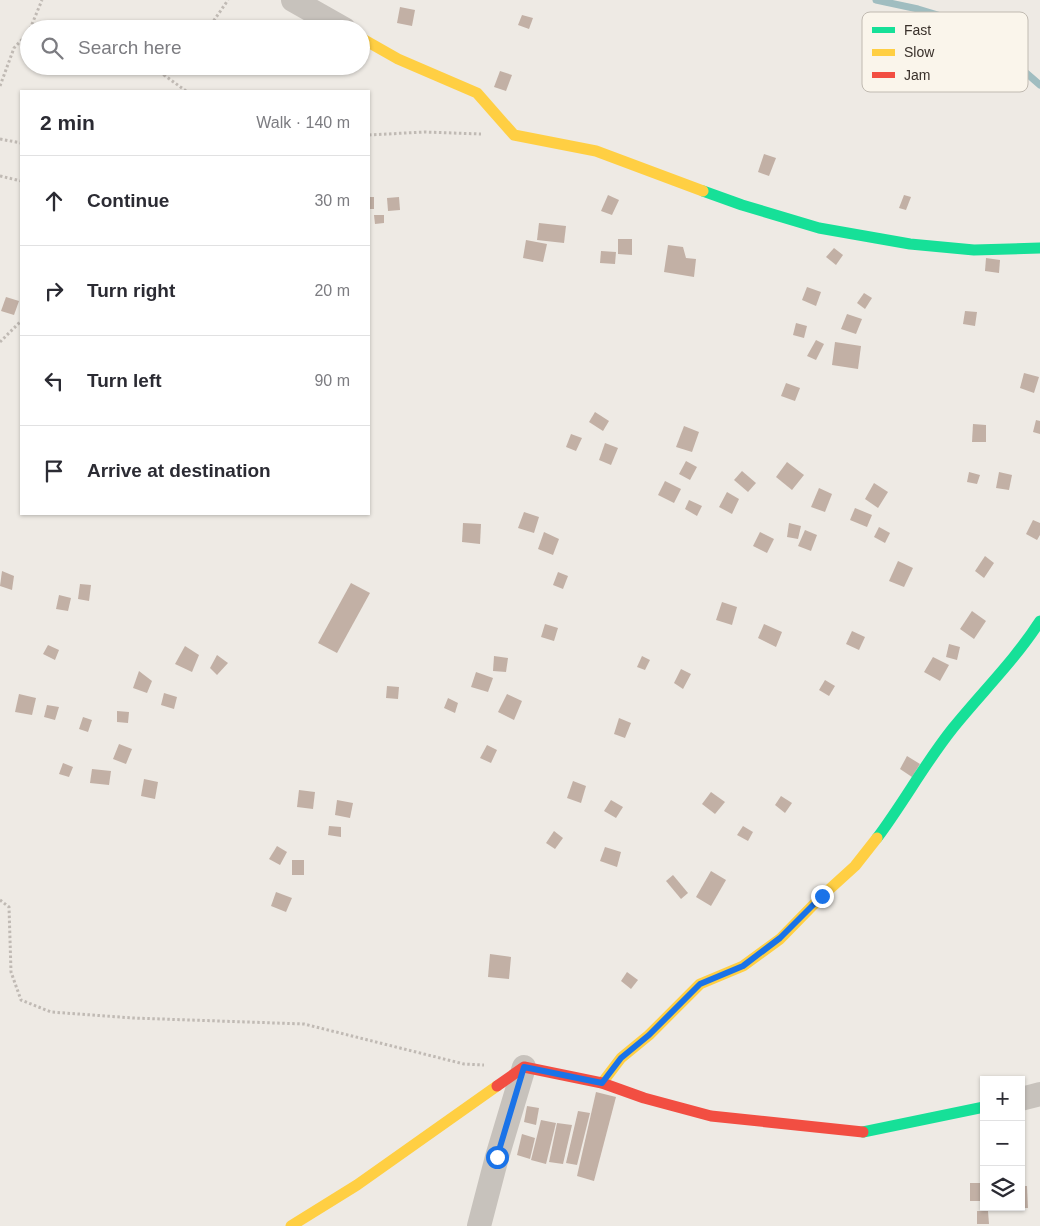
<!DOCTYPE html>
<meta charset="utf-8">
<style>
:root{--surface:#fff;--page:#f7f7f7;--text:#2b2b33;--muted:#7c7c81;--line:#e1e1e2}
body{margin:0;font-family:Helvetica,sans-serif;background:var(--page);color:var(--text)}
.controls{position:absolute;right:15px;bottom:15px;display:grid;overflow:hidden;border-radius:0px;box-shadow:0 1px 4px #0004}
.controls button{width:45px;height:45px;display:grid;place-items:center;padding:0;border:0;border-bottom:1px solid var(--line);background:var(--surface);color:var(--text);font:25px sans-serif}
.stop{position:absolute;width:15px;height:15px;margin:-11px;border:4px solid #1a73e8;border-radius:50%;background:#fff}
.stop.end{background:#1a73e8;border-color:#fff;box-shadow:0 1px 5px #0008}
.list{margin:0;padding:0;list-style:none}
h2{display:flex;justify-content:space-between;align-items:center;height:65px;margin:0;padding:0 20px;font-size:21px}
h2 small{font-size:16px;font-weight:400;color:var(--muted)}
.list li{display:grid;grid-template-columns:32px 1fr auto;gap:15px;align-items:center;box-sizing:border-box;height:90px;padding:0 20px;border-top:1px solid var(--line)}
.list b{display:block;font-size:19px;white-space:nowrap}
.list em{font-size:16px;font-style:normal;color:var(--muted)}
.icon{flex:none;width:28px;height:28px;fill:none;stroke:currentColor;stroke-width:2;stroke-linecap:round;stroke-linejoin:round}
.map{position:relative;flex:none;width:1040px;height:1226px;overflow:hidden}
.search{position:absolute;background:var(--surface);box-shadow:0 1px 4px #0004;left:20px;top:20px;width:350px;height:55px;display:flex;align-items:center;gap:12px;box-sizing:border-box;padding:0 18px;border-radius:28px;color:var(--muted);font-size:19px}
.panel{position:absolute;background:var(--surface);box-shadow:0 1px 4px #0004;left:20px;top:90px;width:350px;height:425px;border-radius:0px}
.map>svg:first-child{display:block}
</style>
<div class="map">
<svg width="1040" height="1226" viewBox="0 0 1040 1226">
<rect width="100%" height="100%" fill="#eeeae4"/>
<g fill="none" stroke-linecap="round" stroke-linejoin="round">
<!-- stream -->
<path stroke="#a0bdc0" stroke-width="7" d="M876,0L918,9L971,25L1040,85"/>
</g>
<!-- building -->
<g fill="#c2b0a5">
<path d="M400,7L415,10L412,26L397,23Z"/>
<path d="M522,15L533,18L529,29L518,25Z"/>
<path d="M500,71L512,75L506,91L494,87Z"/>
<path d="M764,154L776,158L769,176L758,172Z"/>
<path d="M608,195L619,200L612,215L601,211Z"/>
<path d="M904,195L911,197L906,210L899,208Z"/>
<rect x="369" y="197" width="5" height="12"/>
<path d="M399,197L400,210L388,211L387,198Z"/>
<path d="M374,215H384V223L375,224Z"/>
<path d="M539,223L566,226L564,243L537,240Z"/>
<path d="M618,239H632V255L618,254Z"/>
<path d="M526,240L547,244L543,262L523,258Z"/>
<path d="M668,245L683,247L686,258L696,259L694,277L664,272Z"/>
<path d="M834,248L843,255L836,265L826,257Z"/>
<path d="M601,251L616,252L615,264L600,263Z"/>
<path d="M986,258L1000,260L999,273L985,271Z"/>
<path d="M807,287L821,292L816,306L802,300Z"/>
<path d="M864,293L872,298L865,309L857,303Z"/>
<path d="M6,297L19,301L14,315L1,311Z"/>
<path d="M965,311L977,312L975,326L963,324Z"/>
<path d="M847,314L862,319L856,334L841,329Z"/>
<path d="M796,323L807,326L804,338L793,335Z"/>
<path d="M816,340L824,344L816,360L807,356Z"/>
<path d="M835,342L861,346L858,369L832,365Z"/>
<path d="M1024,373L1039,377L1034,393L1020,388Z"/>
<path d="M786,383L800,388L795,401L781,396Z"/>
<path d="M595,412L609,421L603,431L589,422Z"/>
<path d="M1036,420L1040,421V434L1033,432Z"/>
<path d="M973,424L986,425V442H972Z"/>
<path d="M684,426L699,432L692,452L676,447Z"/>
<path d="M571,434L582,438L576,451L566,447Z"/>
<path d="M605,443L618,448L611,465L599,460Z"/>
<path d="M686,461L697,467L690,480L679,474Z"/>
<path d="M787,462L804,475L792,490L776,477Z"/>
<path d="M742,471L756,483L748,492L734,480Z"/>
<path d="M969,472L980,475L977,484L967,482Z"/>
<path d="M999,472L1012,475L1009,490L996,488Z"/>
<path d="M665,481L681,489L674,503L658,495Z"/>
<path d="M874,483L888,492L878,508L865,499Z"/>
<path d="M819,488L832,494L825,512L811,507Z"/>
<path d="M727,492L739,499L732,514L719,507Z"/>
<path d="M689,500L702,506L697,516L685,509Z"/>
<path d="M855,508L872,515L867,527L850,520Z"/>
<path d="M524,512L539,517L534,533L518,528Z"/>
<path d="M1033,520L1040,523V535L1037,540L1026,534Z"/>
<path d="M463,523L481,524L480,544L462,542Z"/>
<path d="M789,523L801,526L798,539L787,537Z"/>
<path d="M879,527L890,533L885,543L874,537Z"/>
<path d="M805,530L817,535L811,551L798,546Z"/>
<path d="M544,532L559,539L553,555L538,549Z"/>
<path d="M760,532L774,539L767,553L753,546Z"/>
<path d="M985,556L994,563L984,578L975,571Z"/>
<path d="M898,561L913,568L904,587L889,581Z"/>
<path d="M2,571L14,576L12,590L0,586Z"/>
<path d="M558,572L568,576L563,589L553,585Z"/>
<path d="M351,583L370,593L337,653L318,643Z"/>
<path d="M80,584L91,585L89,601L78,599Z"/>
<path d="M59,595L71,598L68,611L56,609Z"/>
<path d="M722,602L737,607L732,625L716,620Z"/>
<path d="M972,611L986,621L974,639L960,629Z"/>
<path d="M545,624L558,628L554,641L541,637Z"/>
<path d="M764,624L782,632L776,647L758,638Z"/>
<path d="M852,631L865,637L859,650L846,644Z"/>
<path d="M949,644L960,647L957,660L946,657Z"/>
<path d="M48,645L59,650L55,660L43,654Z"/>
<path d="M185,646L199,655L192,672L175,664Z"/>
<path d="M217,655L228,663L217,675L210,668Z"/>
<path d="M494,656L508,658L506,672L493,671Z"/>
<path d="M642,656L650,660L645,670L637,667Z"/>
<path d="M933,657L949,665L940,681L924,672Z"/>
<path d="M681,669L691,674L683,689L674,683Z"/>
<path d="M139,671L152,681L147,693L133,688Z"/>
<path d="M476,672L493,678L488,692L471,687Z"/>
<path d="M825,680L835,686L829,696L819,690Z"/>
<path d="M387,686L399,687L398,699L386,698Z"/>
<path d="M164,693L177,697L174,709L161,705Z"/>
<path d="M19,694L36,698L32,715L15,712Z"/>
<path d="M507,694L522,701L514,720L498,712Z"/>
<path d="M448,698L458,703L455,713L444,708Z"/>
<path d="M47,705L59,707L55,720L44,717Z"/>
<path d="M117,711L129,712L128,723L117,722Z"/>
<path d="M83,717L92,720L88,732L79,729Z"/>
<path d="M619,718L631,723L625,738L614,734Z"/>
<path d="M119,744L132,749L126,764L113,759Z"/>
<path d="M487,745L497,750L491,763L480,758Z"/>
<path d="M907,756L920,764L912,777L900,769Z"/>
<path d="M63,763L73,767L69,777L59,774Z"/>
<path d="M92,769L111,771L109,785L90,783Z"/>
<path d="M144,779L158,782L155,799L141,796Z"/>
<path d="M573,781L586,786L581,803L567,798Z"/>
<path d="M299,790L315,792L313,809L297,807Z"/>
<path d="M711,792L725,802L715,814L702,804Z"/>
<path d="M781,796L792,803L785,813L775,805Z"/>
<path d="M337,800L353,803L350,818L335,815Z"/>
<path d="M611,800L623,807L616,818L604,811Z"/>
<path d="M329,826L341,827V837L328,835Z"/>
<path d="M743,826L753,832L748,841L737,835Z"/>
<path d="M554,831L563,838L555,849L546,843Z"/>
<path d="M277,846L287,852L280,865L269,859Z"/>
<path d="M605,847L621,852L617,867L600,861Z"/>
<rect x="292" y="860" width="12" height="15"/>
<path d="M711,871L726,880L711,906L696,897Z"/>
<path d="M673,875L688,893L681,899L666,881Z"/>
<path d="M276,892L292,898L286,912L271,906Z"/>
<path d="M490,954L511,957L509,979L488,977Z"/>
<path d="M627,972L638,980L631,989L621,981Z"/>
<path d="M596,1092L616,1097L594,1181L577,1176Z"/>
<path d="M527,1106L539,1108L536,1125L524,1122Z"/>
<path d="M578,1111L590,1113L577,1165L566,1163Z"/>
<path d="M541,1120L556,1123L546,1164L531,1160Z"/>
<path d="M557,1123L572,1125L563,1164L549,1162Z"/>
<path d="M522,1134L535,1138L530,1159L517,1155Z"/>
<rect x="970" y="1183" width="13" height="18"/>
<path d="M1021,1186H1027L1028,1208H1021Z"/>
<path d="M977,1211H988L989,1224H977Z"/>
</g>
<g fill="none" stroke-linecap="round" stroke-linejoin="round">
<!-- path -->
<g stroke="#c0bab4" stroke-width="3" stroke-dasharray="2.5 2.5" stroke-linecap="butt">
<path d="M30,29L42,0"/>
<path d="M208,29L228,0"/>
<path d="M169,66L164,75L186,91"/>
<path d="M0,86L14,48L29,32"/>
<path d="M369,135L424,132L481,134"/>
<path d="M0,139L21,143"/>
<path d="M0,176L21,181"/>
<path d="M0,342L21,321"/>
<path d="M0,900L9,907L11,972L21,1000L51,1012L133,1018L304,1024L464,1064L484,1065"/>
</g>
<!-- street -->
<g stroke="#c7c2bc" stroke-width="24">
<path d="M293,0L344,29"/>
<path d="M1021,1099L1040,1094"/>
<path d="M479,1226L497,1157L524,1067"/>
</g>
<!-- fast -->
<g stroke="#16e098" stroke-width="11">
<path d="M703,191L742,205L819,228L910,244L974,250L1040,248"/>
<path d="M877,838C904,802 925,763 953,728C982,692 1015,660 1040,621"/>
<path d="M863,1132L984,1107"/>
</g>
<!-- slow -->
<g stroke="#ffcf43" stroke-width="11">
<path d="M361,38L398,59L477,93L514,135L596,151L703,191"/>
<path d="M602,1083L621,1058L649,1035L700,984L743,966L780,939L822,896L855,866L877,838"/>
<path d="M291,1226L357,1185L497,1086"/>
</g>
<!-- jam -->
<path stroke="#f24e42" stroke-width="11" d="M497,1086L524,1067L602,1083L644,1098L711,1116L863,1132"/>
</g>
<g fill="none" stroke-linecap="round" stroke-linejoin="round">
<!-- route -->
<path stroke="#1a73e8" stroke-width="6" d="M497,1157L524,1067L602,1083L621,1058L649,1035L700,984L743,966L780,938L822,896"/>
</g>
<!-- legend -->
<rect x="862" y="12" width="166" height="80" rx="8" fill="#faf5eb" stroke="#c0bab1" stroke-width="1"/>
<rect x="872" y="27" width="23" height="6" fill="#16e098"/>
<rect x="872" y="49" width="23" height="7" fill="#ffcf43"/>
<rect x="872" y="72" width="23" height="6" fill="#f24e42"/>
<g font-size="14" fill="#39302a">
<text x="904" y="35">Fast</text>
<text x="904" y="57">Slow</text>
<text x="904" y="80">Jam</text>
</g>
</svg>
<div class="controls">
<button>+</button>
<button>−</button>
<button><svg class="icon" aria-label="layers" viewBox="0 0 24 24"><path d="M12 4l9 5-9 5-9-5zM3 14l9 5 9-5"/></svg></button>
</div>
<div class="stop" style="left:497px;top:1157px"></div>
<div class="stop end" style="left:822px;top:896px"></div>
<div class="search"><svg class="icon" aria-label="search" viewBox="0 0 24 24"><circle cx="10" cy="10" r="6"/><path d="M15 15l6 6"/></svg>Search here</div>
<section class="panel">
<h2>2 min<small>Walk · 140 m</small></h2>
<ul class="list">
<li><svg class="icon" aria-label="ahead" viewBox="0 0 24 24"><path d="M12 20V5M6 11l6-6 6 6"/></svg><div><b>Continue</b></div><em>30 m</em></li>
<li><svg class="icon" aria-label="right" viewBox="0 0 24 24"><path d="M7 20v-9h11M14 6l5 5-5 5"/></svg><div><b>Turn right</b></div><em>20 m</em></li>
<li><svg class="icon" aria-label="left" viewBox="0 0 24 24"><path d="M17 20v-9H6M10 6l-5 5 5 5"/></svg><div><b>Turn left</b></div><em>90 m</em></li>
<li><svg class="icon" aria-label="arrive" viewBox="0 0 24 24"><path d="M6 21V4h12l-3 4 3 4H6"/></svg><div><b>Arrive at destination</b></div></li>
</ul>
</section>
</div>
